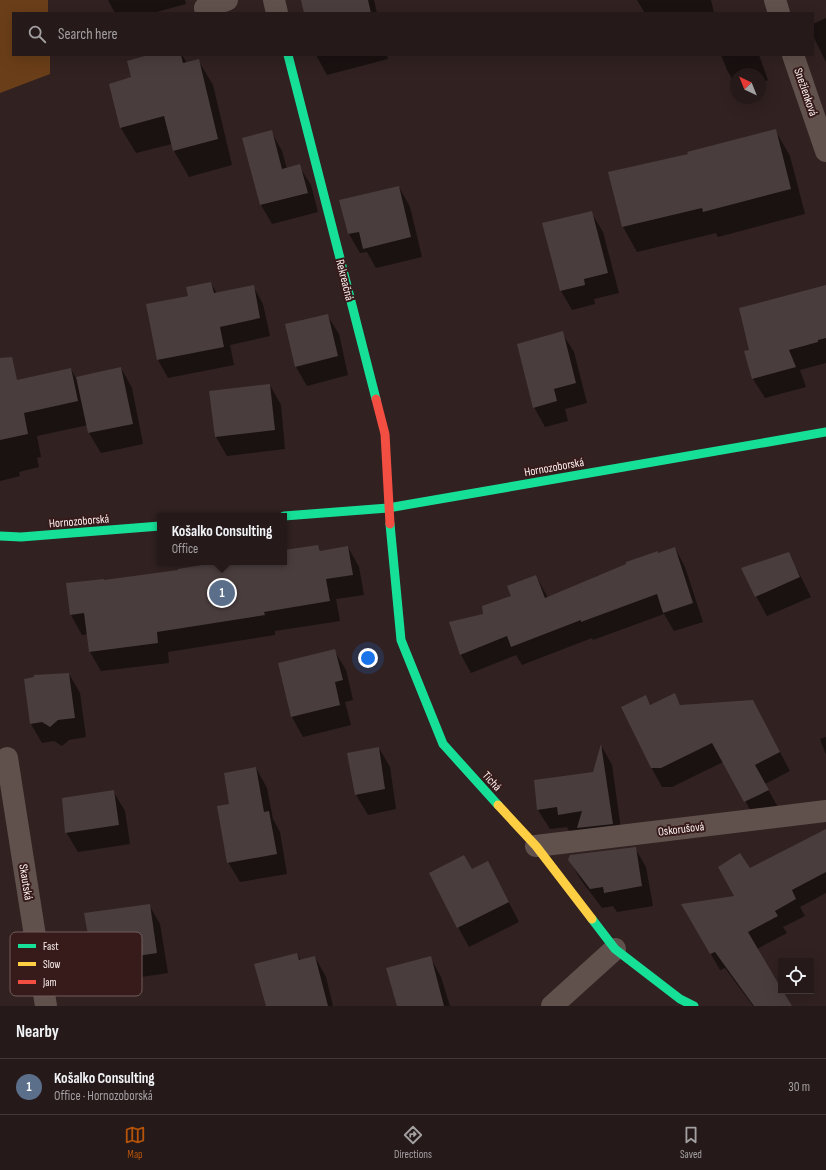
<!DOCTYPE html>
<meta charset="utf-8">
<style>
:root{--surface:#251919;--page:#312626;--text:#f1f3f6;--muted:#a3a0a2;--line:#423838;--accent:#b45309}
body{margin:0;font-family:"Sofia Sans Condensed",sans-serif;background:var(--page);color:var(--text)}
.controls{position:absolute;right:12px;bottom:12px;display:grid;overflow:hidden;border-radius:0px;box-shadow:0 4px 16px #0002}
.controls button{width:36px;height:36px;display:grid;place-items:center;padding:0;border:0;border-bottom:1px solid var(--line);background:var(--surface);color:var(--text);font:20px sans-serif}
.compass{position:absolute;left:730px;top:68px;width:36px;height:36px;border-radius:50%;background:var(--surface);box-shadow:0 4px 16px #0002;rotate:317deg}
.you{position:absolute;left:368px;top:658px;width:14px;height:14px;margin:-10px;border:3px solid #fff;border-radius:50%;background:#1a73e8;box-shadow:0 0 0 6px #1a73e833}
.badge{display:grid;place-items:center;width:26px;height:26px;border-radius:50%;background:var(--accent);color:#fff;font-size:13px;font-weight:700}
.pin{position:absolute;translate:-50% -50%;border:2px solid #fff;box-shadow:0 1px 4px #0006}
.popup{position:absolute;left:157px;top:513px;width:130px;height:52px;box-sizing:border-box;display:grid;place-content:center;border-radius:0px;background:var(--surface);filter:drop-shadow(0 1px 3px #0005);font-size:13px;white-space:nowrap;color:var(--muted)}
.popup b{font-size:15px;color:var(--text)}
.popup::after{content:'';position:absolute;left:50%;top:100%;margin-left:-8px;border:8px solid transparent;border-top-color:var(--surface)}
.list{margin:0;padding:0;list-style:none}
h2{display:flex;justify-content:space-between;align-items:center;height:52px;margin:0;padding:0 16px;font-size:17px}
h2 small{font-size:13px;font-weight:400;color:var(--muted)}
.list li{display:grid;grid-template-columns:26px 1fr auto;gap:12px;align-items:center;box-sizing:border-box;height:56px;padding:0 16px;border-top:1px solid var(--line)}
.list b{display:block;font-size:15px;white-space:nowrap}
.list p{margin:0;font-size:13px;white-space:nowrap;color:var(--muted)}
.list em{font-size:13px;font-style:normal;color:var(--muted)}
.icon{flex:none;width:22px;height:22px;fill:none;stroke:currentColor;stroke-width:2;stroke-linecap:round;stroke-linejoin:round}
.map{position:relative;flex:none;width:826px;height:1006px;overflow:hidden}
.search{position:absolute;background:var(--surface);box-shadow:0 4px 16px #0002;left:12px;right:12px;top:12px;height:44px;display:flex;align-items:center;gap:10px;box-sizing:border-box;padding:0 14px;border-radius:0px;color:var(--muted);font-size:15px}
.sheet{height:108px;background:var(--surface)}
nav{display:flex;justify-content:space-around;align-items:center;box-sizing:border-box;height:56px;border-top:1px solid var(--line);background:var(--surface);font-size:11px;color:var(--muted)}
nav a{display:grid;justify-items:center;gap:2px}
nav .on{color:var(--accent)}
.map>svg:first-child{display:block}
</style>
<div class="map">
<svg width="826" height="1006" viewBox="0 0 826 1006">
<rect width="100%" height="100%" fill="#312121"/>
<!-- forest -->
<path fill="#6a3e18" d="M0,0H48V13H13V55H50V74L0,93Z"/>
<!-- shadow -->
<g fill="#0007">
<path d="M108,0H185L186,4L153,13H115Z"/>
<path d="M302,0H374L377,13H305Z"/>
<path d="M637,0H711L714,13H645Z"/>
<path d="M826,18V62L813,36V24Z"/>
<path d="M151,55H182L187,63L198,60L213,85L232,165L189,177L174,151L172,144L136,153L121,128Z"/>
<path d="M316,55H387L388,59L327,75Z"/>
<path d="M721,55H759L768,80L760,83V74H736V86L727,70Z"/>
<path d="M775,130L790,156L805,214L718,237L716,233L637,252L623,227Z"/>
<path d="M271,131L282,151L287,169L299,166L311,185L318,212L272,224L261,205Z"/>
<path d="M399,187L410,207L422,257L376,268L367,252L360,253L349,234Z"/>
<path d="M591,212L603,232L619,293L594,299L595,304L572,310L561,291Z"/>
<path d="M211,283L217,294L253,286L263,304L270,336L230,345L234,365L168,378L158,360L147,305L189,296Z"/>
<path d="M826,287V363L800,370L806,387L765,398L753,379L745,352L750,351Z"/>
<path d="M327,315L339,334L348,375L307,386L296,367Z"/>
<path d="M562,333L574,352L587,403L565,409L568,421L545,427L534,407Z"/>
<path d="M121,368L132,388L143,444L101,453L89,433L88,425L37,436L41,457L37,458L39,467L19,472L20,476L0,481V385L71,369L78,382Z"/>
<path d="M270,385L281,405L285,449L227,456L216,437Z"/>
<path d="M318,546L321,552L348,547L359,567L364,595L336,599L340,621L275,631V635L168,652L169,663L101,671L90,652L88,634L82,635L71,615L67,584L104,580V581L180,571L226,562H284V551Z"/>
<path d="M675,548L685,567L703,622L674,631L664,614L593,640L592,638L522,665L516,655L471,673L461,655L484,615L513,596L536,576L548,598Z"/>
<path d="M788,553L799,573L811,597L767,616L756,596Z"/>
<path d="M334,650L346,670L353,700L345,702L351,725L303,737L292,717L279,663Z"/>
<path d="M69,674L80,693L86,737L69,740L62,746L54,741L42,743L31,724Z"/>
<path d="M674,695L681,706L753,701L790,771L765,784L779,809L756,820L723,762L672,787H662L651,767L645,697L651,706Z"/>
<path d="M826,737V755L820,739Z"/>
<path d="M602,747L612,765L623,844L571,834L567,827L550,829L538,810L594,773Z"/>
<path d="M379,748L390,767L396,809L368,815L356,795L348,754Z"/>
<path d="M256,768L267,788L273,819L280,832L287,874L240,882L228,862L230,804Z"/>
<path d="M113,791L125,811L130,844L78,852L66,832Z"/>
<path d="M826,846V893L800,907L805,916L783,927L787,933L757,949L791,1006H753L725,968L720,970L683,905L736,897L749,870Z"/>
<path d="M635,848L646,867L653,906L617,912L613,906L602,908L581,880L569,860Z"/>
<path d="M488,862L519,922L469,947L458,927L472,870Z"/>
<path d="M149,905L160,924L168,973L141,977L142,985L116,989L105,971H103L92,951Z"/>
<path d="M297,954L301,961L315,957L326,977L333,1006H267Z"/>
<path d="M430,957L441,977L450,1006H398Z"/>
</g>
<!-- building -->
<g fill="#4a3d3e">
<path d="M301,0H368L371,13H304Z"/>
<path d="M148,55H181L183,63L199,59L218,139L173,151L164,116L120,128L109,84L131,77L127,61Z"/>
<path d="M776,129L791,189L703,212L702,208L622,227L608,172L688,154L687,152Z"/>
<path d="M272,130L282,169L300,164L308,193L260,205L242,138Z"/>
<path d="M399,186L411,237L363,249L359,232L348,234L339,200Z"/>
<path d="M592,211L608,273L584,279L585,285L560,291L542,223Z"/>
<path d="M211,282L214,293L254,285L260,318L220,327L224,347L157,360L146,304L188,296L186,287Z"/>
<path d="M826,285V338L818,340V342L789,350L796,367L752,379L744,351L749,350L739,308Z"/>
<path d="M328,314L338,356L295,367L285,324Z"/>
<path d="M563,331L576,383L554,389L557,401L533,408L517,344Z"/>
<path d="M12,357L17,380L71,368L78,401L24,413L28,434L0,440V358Z"/>
<path d="M121,367L133,424L88,433L76,377Z"/>
<path d="M270,384L275,430L215,437L209,391Z"/>
<path d="M318,545L320,551L348,546L353,575L326,579L330,601L264,612L265,615L157,632L158,643L89,652L84,613L70,615L66,583L104,579V580L178,570V569L220,562H284V550Z"/>
<path d="M675,547L693,603L663,613L657,594L581,622V620L511,647L507,636L460,655L449,622L483,614L482,606L511,596L507,586L536,575L545,598L626,564V562L658,551V553Z"/>
<path d="M789,552L800,577L755,597L741,568Z"/>
<path d="M335,649L343,680L335,682L340,705L291,717L278,663Z"/>
<path d="M69,673L75,718L58,720L50,727L42,722L30,724L24,679L34,677V675Z"/>
<path d="M675,693L680,705L753,700L780,752L755,765L769,790L744,802L712,743L661,768H651L621,707L646,695L650,705Z"/>
<path d="M601,744L613,824L577,828L582,811L558,815L557,807L537,810L534,780L593,772Z"/>
<path d="M379,747L385,789L355,795L347,753Z"/>
<path d="M256,767L264,812L269,811L277,854L227,863L217,806L229,804L224,773Z"/>
<path d="M114,790L119,825L65,833L62,798Z"/>
<path d="M826,829V872L792,890L796,899L775,911L778,916L748,932L781,988V991H783L792,1006H754L715,952L710,954L681,904L734,896L718,867L740,853L750,868Z"/>
<path d="M636,847L642,886L604,893L603,887L590,889L568,860L570,855Z"/>
<path d="M464,855L472,869L488,861L509,902L457,928L429,873Z"/>
<path d="M150,904L157,953L131,957L132,965L103,970L100,950L91,952L84,913Z"/>
<path d="M297,953L299,960L315,956L328,1006H266L254,964Z"/>
<path d="M431,956L444,1006H397L386,968Z"/>
</g>
<g fill="none" stroke-linecap="round" stroke-linejoin="round">
<!-- street -->
<g stroke="#61514c" stroke-width="22">
<path d="M274,0L277,13"/>
<path d="M775,0L779,13"/>
<path d="M205,8L227,0"/>
<path d="M793,55L826,151"/>
<path d="M7,758L46,1006"/>
<path d="M536,846L826,811"/>
<path d="M552,1006L615,949"/>
</g>
<!-- fast -->
<g stroke="#16e098" stroke-width="9">
<path d="M288,55L376,399"/>
<path d="M284,516L388,508L826,432"/>
<path d="M390,524L401,640L443,744L498,805"/>
<path d="M0,536L21,537L160,526"/>
<path d="M592,919L615,949L680,999L694,1006"/>
</g>
<!-- slow -->
<path stroke="#ffcf43" stroke-width="9" d="M498,805L536,846L592,919"/>
<!-- jam -->
<path stroke="#f24e42" stroke-width="9" d="M376,399L385,434L390,524"/>
</g>
<g text-anchor="middle" stroke-width="4" stroke-linejoin="round" paint-order="stroke">
<!-- street labels -->
<g font-size="12" fill="#fdf0f0" stroke="#371b1b">
<text transform="translate(806 92) rotate(71)" y="4">Snežienková</text>
<text transform="translate(345 280) rotate(76)" y="4">Rekreačná</text>
<text transform="translate(554 467) rotate(-10)" y="4">Hornozoborská</text>
<text transform="translate(79 521) rotate(-5)" y="4">Hornozoborská</text>
<text transform="translate(492 781) rotate(48)" y="4">Tichá</text>
<text transform="translate(681 829) rotate(-7)" y="4">Oskorušová</text>
<text transform="translate(26 882) rotate(81)" y="4">Skautská</text>
</g>
</g>
<!-- legend -->
<rect x="10" y="932" width="132" height="64" rx="6" fill="#371b1b" stroke="#725b5b" stroke-width="1"/>
<rect x="18" y="944" width="18" height="4" fill="#16e098"/>
<rect x="18" y="962" width="18" height="4" fill="#ffcf43"/>
<rect x="18" y="980" width="18" height="4" fill="#f24e42"/>
<g font-size="11" fill="#fdf0f0">
<text x="43" y="950">Fast</text>
<text x="43" y="968">Slow</text>
<text x="43" y="986">Jam</text>
</g>
</svg>
<div class="controls">
<button><svg class="icon" aria-label="locate" viewBox="0 0 24 24"><circle cx="12" cy="12" r="6"/><path d="M12 2v4M12 18v4M2 12h4M18 12h4"/></svg></button>
</div>
<svg class="compass" viewBox="-18 -18 36 36"><path d="M0-13l5 13h-10z" fill="#e53935"/><path d="M0 13l5-13h-10z" fill="#a3a0a2"/></svg>
<div class="you"></div>
<div class="pin badge" style="left:222px;top:593px;background:#5c6f8a">1</div>
<div class="popup"><b>Košalko Consulting</b>Office</div>
<div class="search"><svg class="icon" aria-label="search" viewBox="0 0 24 24"><circle cx="10" cy="10" r="6"/><path d="M15 15l6 6"/></svg>Search here</div>
</div>
<section class="sheet">
<h2>Nearby<small></small></h2>
<ul class="list">
<li><span class="badge" style="background:#5c6f8a">1</span><div><b>Košalko Consulting</b><p>Office · Hornozoborská</p></div><em>30 m</em></li>
</ul>
</section>
<nav>
<a class="on"><svg class="icon" aria-label="map" viewBox="0 0 24 24"><path d="M3 6l6-2 6 2 6-2v14l-6 2-6-2-6 2zM9 4v14M15 6v14"/></svg>Map</a>
<a><svg class="icon" aria-label="directions" viewBox="0 0 24 24"><path d="M12 3l9 9-9 9-9-9zM9 14v-3h6M13 9l2 2-2 2"/></svg>Directions</a>
<a><svg class="icon" aria-label="saved" viewBox="0 0 24 24"><path d="M7 4h10v16l-5-4-5 4z"/></svg>Saved</a>
</nav>
